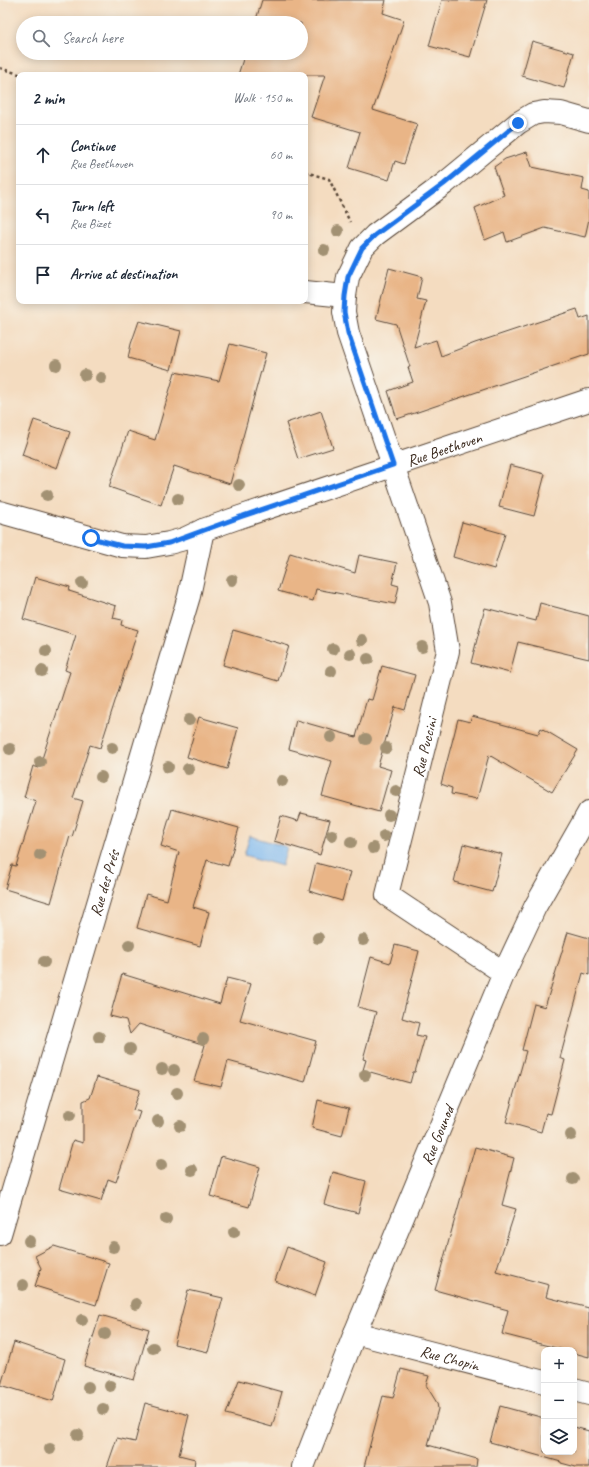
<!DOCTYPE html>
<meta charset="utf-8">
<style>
:root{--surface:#fff;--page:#f2f2f3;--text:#1f2937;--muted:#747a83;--line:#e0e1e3}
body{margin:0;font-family:Caveat,sans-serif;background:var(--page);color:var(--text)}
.controls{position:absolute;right:12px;bottom:12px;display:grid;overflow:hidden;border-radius:8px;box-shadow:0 2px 10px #0003}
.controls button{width:36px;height:36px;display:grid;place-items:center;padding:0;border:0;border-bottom:1px solid var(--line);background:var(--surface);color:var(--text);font:20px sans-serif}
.stop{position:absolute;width:12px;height:12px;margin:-9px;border:3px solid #1a73e8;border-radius:50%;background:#fff}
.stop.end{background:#1a73e8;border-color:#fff;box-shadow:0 1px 4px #0008}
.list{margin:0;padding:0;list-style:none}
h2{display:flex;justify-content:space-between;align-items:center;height:52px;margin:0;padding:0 16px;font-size:17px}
h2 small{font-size:13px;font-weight:400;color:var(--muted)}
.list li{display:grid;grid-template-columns:26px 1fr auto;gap:12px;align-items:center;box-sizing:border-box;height:60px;padding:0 16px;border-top:1px solid var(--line)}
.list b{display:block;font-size:15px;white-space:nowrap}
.list p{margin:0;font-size:13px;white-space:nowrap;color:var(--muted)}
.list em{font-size:13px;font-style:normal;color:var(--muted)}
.icon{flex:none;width:22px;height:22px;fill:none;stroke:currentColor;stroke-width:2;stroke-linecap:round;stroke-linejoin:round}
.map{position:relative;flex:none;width:589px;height:1467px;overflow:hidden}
.search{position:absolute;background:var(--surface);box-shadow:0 2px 10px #0003;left:16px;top:16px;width:292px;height:44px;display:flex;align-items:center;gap:10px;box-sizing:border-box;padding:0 14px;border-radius:22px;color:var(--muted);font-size:15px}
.panel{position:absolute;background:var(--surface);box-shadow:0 2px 10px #0003;left:16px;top:72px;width:292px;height:232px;border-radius:8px}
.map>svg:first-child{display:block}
</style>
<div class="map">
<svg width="589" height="1467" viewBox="0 0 589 1467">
<rect width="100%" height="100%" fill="#f7f3e8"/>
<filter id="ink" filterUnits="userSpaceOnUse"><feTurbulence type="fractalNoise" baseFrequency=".025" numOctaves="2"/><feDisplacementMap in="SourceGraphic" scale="8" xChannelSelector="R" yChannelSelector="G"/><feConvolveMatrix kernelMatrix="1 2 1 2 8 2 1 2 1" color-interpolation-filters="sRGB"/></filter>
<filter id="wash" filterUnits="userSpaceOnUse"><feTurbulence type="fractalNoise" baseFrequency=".012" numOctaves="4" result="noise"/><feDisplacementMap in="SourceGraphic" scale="16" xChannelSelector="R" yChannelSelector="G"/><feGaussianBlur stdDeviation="0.9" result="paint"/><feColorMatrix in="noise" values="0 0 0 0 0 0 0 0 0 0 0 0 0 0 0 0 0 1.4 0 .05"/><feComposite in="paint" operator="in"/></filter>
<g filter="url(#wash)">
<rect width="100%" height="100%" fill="#f4dcc0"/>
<!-- water -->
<path fill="#7fb9f0" stroke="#5d7287" d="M250,836L287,847L282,866L244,855Z"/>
<g id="blocks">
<!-- building -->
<g fill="#e9b587">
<path d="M262,0H386L383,13L404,20L373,110L417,124L404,164L395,161L389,180L349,168L360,132L311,117L325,75H238L245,53H301V23H255Z"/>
<path d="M442,0H487L470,57L429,46Z"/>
<path d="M532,41L574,53L564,88L522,76Z"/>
<path d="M527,152L532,167L584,178L582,190L589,192V219L585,237L545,228L507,242L504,232L485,240L475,208L504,195L494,167L505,159Z"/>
<path d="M389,268L422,277L417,299L426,301L414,347L436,340L441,356L475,343L577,309L580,319L589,316V354L397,419L388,391L413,382L408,367H410L396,324L376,319Z"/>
<path d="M139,321L181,331L171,370L128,358L131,344Z"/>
<path d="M230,344L266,353L230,484L174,466L161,505L109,487L128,431L155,440L175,372L219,381Z"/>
<path d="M321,411L333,448L298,459L286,423Z"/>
<path d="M34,420L70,432L57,468L22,455Z"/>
<path d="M510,465L545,474L534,516L499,507Z"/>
<path d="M462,522L505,534L494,569L453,557Z"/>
<path d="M290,553L355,573L359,555L397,563L392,584L399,586L395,604L316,589L313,601L278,591Z"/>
<path d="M35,577L70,587L69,591L116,606L113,618L122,620L121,625L138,630L100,748L90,745L73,798L83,801L72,837L70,836L51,903L5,889L12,865L16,866L36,801L24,797L33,766L39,768L70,672L65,670L76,635L23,619Z"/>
<path d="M540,603L589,616V659L518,642L510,673L471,663L485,608L536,621Z"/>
<path d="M233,630L289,646L278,681L223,665Z"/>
<path d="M382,666L415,675L405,710L395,707L378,766L391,770L379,812L322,796L332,761L289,749L296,720L356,737L367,699L372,700Z"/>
<path d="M472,716L538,734L541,728L578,750L552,792L489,755L477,799L451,794L452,788L441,784L454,735L458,719L470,722Z"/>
<path d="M199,717L238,728L227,769L187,757Z"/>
<path d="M172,809L239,828L228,866L207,860L193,907L209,912L200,946L137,928L146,894L167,900L179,852L161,846Z"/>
<path d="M301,813L330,820L320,855L274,841L281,816L298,821Z"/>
<path d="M463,844L502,854L492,892L454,882Z"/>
<path d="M316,863L350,872L342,901L309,891Z"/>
<path d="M568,932L589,938V975L583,973L560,1058L565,1060L551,1114L546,1113L541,1132L506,1122L526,1051L522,1050L534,1004L545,1007Z"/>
<path d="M395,945L419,951L402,1018L419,1023L416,1035L425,1037L415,1072H413L410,1083L363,1070L366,1060L363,1059L376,1012L358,1007L371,957L390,963Z"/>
<path d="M122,974L220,1004L227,978L251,984L240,1020L316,1041L305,1082L228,1061L221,1087L194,1081L205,1045L139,1024L130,1034L126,1020L110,1016Z"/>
<path d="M97,1077L140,1090L133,1110L140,1112L116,1182L108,1179L101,1201L59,1189L73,1140L83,1143V1101L90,1098Z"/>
<path d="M318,1100L349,1108L342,1136L312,1128Z"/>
<path d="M475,1147L514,1158L502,1205L516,1209L496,1271L549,1285L546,1297L589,1308V1357L574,1353V1350H564L502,1334L508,1310L435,1290Z"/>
<path d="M221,1156L260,1167L249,1207L210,1196Z"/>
<path d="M333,1172L366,1181L358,1213L324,1204Z"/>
<path d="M54,1246L109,1263L96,1305L35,1286L41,1268L35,1256Z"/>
<path d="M287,1247L327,1262L315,1296L275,1281Z"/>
<path d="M188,1290L223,1298L208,1352L174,1344Z"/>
<path d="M100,1315L149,1329L134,1380L84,1366Z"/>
<path d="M14,1342L65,1359L53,1401L1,1385Z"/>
<path d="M401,1369L429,1376L426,1385L437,1403L438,1409L428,1445L477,1459L476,1467H364L383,1396L393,1398Z"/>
<path d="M239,1380L282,1392L272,1427L226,1414Z"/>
<path d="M145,1403L189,1415L179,1455L195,1459L194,1467H107L117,1438L135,1442Z"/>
<path d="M500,1406L544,1418V1452H574V1427L589,1431V1467H576L561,1463V1462L490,1442Z"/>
</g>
</g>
</g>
<g filter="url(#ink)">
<use href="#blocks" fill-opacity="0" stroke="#574536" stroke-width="1"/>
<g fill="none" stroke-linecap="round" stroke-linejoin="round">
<defs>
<g id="street">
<path d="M305,292L345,296"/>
<path id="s1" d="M0,512L122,546L146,547L169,543L184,539L203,530L240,517L589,400"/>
<path id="s2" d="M504,973L387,895L448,651L440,603L348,333L344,312L345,296L348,277L362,248L375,235L444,184L518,123L533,114L544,112L561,113L589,121"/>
<path id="s3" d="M0,1234L189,596L203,530"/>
<path id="s4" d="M355,1333L544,1382"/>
<path d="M574,1390L589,1394"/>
<path id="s5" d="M303,1467L355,1333L504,973L535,907L589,812"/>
</g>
</defs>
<!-- street casing -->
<use href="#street" stroke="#574536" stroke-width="24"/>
<!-- path -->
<g stroke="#574536" stroke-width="2.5" stroke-dasharray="3 3" stroke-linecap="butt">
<path d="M0,68L22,75"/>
<path d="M305,172L329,179L350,222"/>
</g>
<!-- street -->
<use href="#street" stroke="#fff" stroke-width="22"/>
</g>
<!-- trees -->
<g fill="#a29173">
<circle cx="338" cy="231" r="6"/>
<circle cx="324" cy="250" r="6"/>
<circle cx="56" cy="365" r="6"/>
<circle cx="85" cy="375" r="6"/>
<circle cx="101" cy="378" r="6"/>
<circle cx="239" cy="485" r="6"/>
<circle cx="47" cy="495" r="6"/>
<circle cx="178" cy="499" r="6"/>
<circle cx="232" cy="580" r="6"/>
<circle cx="82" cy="583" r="6"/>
<circle cx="362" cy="640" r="6"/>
<circle cx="422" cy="647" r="6"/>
<circle cx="333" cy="649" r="6"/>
<circle cx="46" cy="651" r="6"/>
<circle cx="350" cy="654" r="6"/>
<circle cx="368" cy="659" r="6"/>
<circle cx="42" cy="671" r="6"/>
<circle cx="331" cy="671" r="6"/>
<circle cx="189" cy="720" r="6"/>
<circle cx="331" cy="737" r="6"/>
<circle cx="366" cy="739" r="6"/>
<circle cx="112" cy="748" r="6"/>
<circle cx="386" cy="748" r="6"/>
<circle cx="10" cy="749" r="6"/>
<circle cx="40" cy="762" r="6"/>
<circle cx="168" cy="767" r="6"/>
<circle cx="188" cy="769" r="6"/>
<circle cx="101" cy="777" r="6"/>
<circle cx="282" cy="781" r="6"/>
<circle cx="396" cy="791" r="6"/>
<circle cx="389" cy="815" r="6"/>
<circle cx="332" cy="835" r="6"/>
<circle cx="384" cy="836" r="6"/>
<circle cx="351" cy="842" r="6"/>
<circle cx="373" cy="848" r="6"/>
<circle cx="40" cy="855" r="6"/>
<circle cx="318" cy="938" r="6"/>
<circle cx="363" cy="940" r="6"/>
<circle cx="129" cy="945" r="6"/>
<circle cx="44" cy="962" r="6"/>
<circle cx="99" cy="1037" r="6"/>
<circle cx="203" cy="1039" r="6"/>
<circle cx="130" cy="1049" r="6"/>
<circle cx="162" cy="1069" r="6"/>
<circle cx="174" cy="1070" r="6"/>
<circle cx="365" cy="1075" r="6"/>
<circle cx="177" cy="1093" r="6"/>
<circle cx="70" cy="1115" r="6"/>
<circle cx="158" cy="1121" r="6"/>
<circle cx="180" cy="1126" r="6"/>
<circle cx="571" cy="1135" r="6"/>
<circle cx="161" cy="1165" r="6"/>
<circle cx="192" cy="1170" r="6"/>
<circle cx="573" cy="1179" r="6"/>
<circle cx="166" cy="1219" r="6"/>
<circle cx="234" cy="1232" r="6"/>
<circle cx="29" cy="1241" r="6"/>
<circle cx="113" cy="1247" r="6"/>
<circle cx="23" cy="1285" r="6"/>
<circle cx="136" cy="1304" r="6"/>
<circle cx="82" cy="1320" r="6"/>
<circle cx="105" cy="1334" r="6"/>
<circle cx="153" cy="1348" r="6"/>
<circle cx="110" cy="1386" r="6"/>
<circle cx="88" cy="1387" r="6"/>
<circle cx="103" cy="1409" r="6"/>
<circle cx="78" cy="1435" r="6"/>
<circle cx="50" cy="1449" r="6"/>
</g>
</g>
<g fill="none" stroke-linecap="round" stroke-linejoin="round" filter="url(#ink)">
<!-- route -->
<path stroke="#1a73e8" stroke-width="5" d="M91,538L122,546L146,547L169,543L240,517L393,465L348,333L344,312L345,296L348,277L362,248L375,235L444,184L518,123"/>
</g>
<g text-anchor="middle" stroke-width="3" stroke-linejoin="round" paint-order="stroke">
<!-- street labels -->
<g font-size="16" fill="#3b2a1e" stroke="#f7f3e8">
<text dy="6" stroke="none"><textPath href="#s1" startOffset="465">Rue Beethoven</textPath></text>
<text dy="6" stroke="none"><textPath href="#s2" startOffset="293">Rue Puccini</textPath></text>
<text dy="6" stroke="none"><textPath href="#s3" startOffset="366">Rue des Prés</textPath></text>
<text dy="6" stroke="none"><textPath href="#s5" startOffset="358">Rue Gounod</textPath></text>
<text dy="6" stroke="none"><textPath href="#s4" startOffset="98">Rue Chopin</textPath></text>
</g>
</g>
</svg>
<div class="controls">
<button>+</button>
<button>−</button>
<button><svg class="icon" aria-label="layers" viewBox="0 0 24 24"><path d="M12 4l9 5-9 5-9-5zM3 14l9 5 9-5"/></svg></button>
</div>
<div class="stop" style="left:91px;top:538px"></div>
<div class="stop end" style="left:518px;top:123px"></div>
<div class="search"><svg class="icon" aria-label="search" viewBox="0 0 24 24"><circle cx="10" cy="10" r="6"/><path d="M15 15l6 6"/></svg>Search here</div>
<section class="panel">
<h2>2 min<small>Walk · 150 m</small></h2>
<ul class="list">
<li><svg class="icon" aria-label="ahead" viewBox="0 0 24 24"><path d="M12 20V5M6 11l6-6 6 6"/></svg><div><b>Continue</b><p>Rue Beethoven</p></div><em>60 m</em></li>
<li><svg class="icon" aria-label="left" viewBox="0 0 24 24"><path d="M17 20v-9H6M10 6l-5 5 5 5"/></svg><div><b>Turn left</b><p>Rue Bizet</p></div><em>90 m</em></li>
<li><svg class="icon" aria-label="arrive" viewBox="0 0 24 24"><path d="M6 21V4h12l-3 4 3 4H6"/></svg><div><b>Arrive at destination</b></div></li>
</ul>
</section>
</div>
